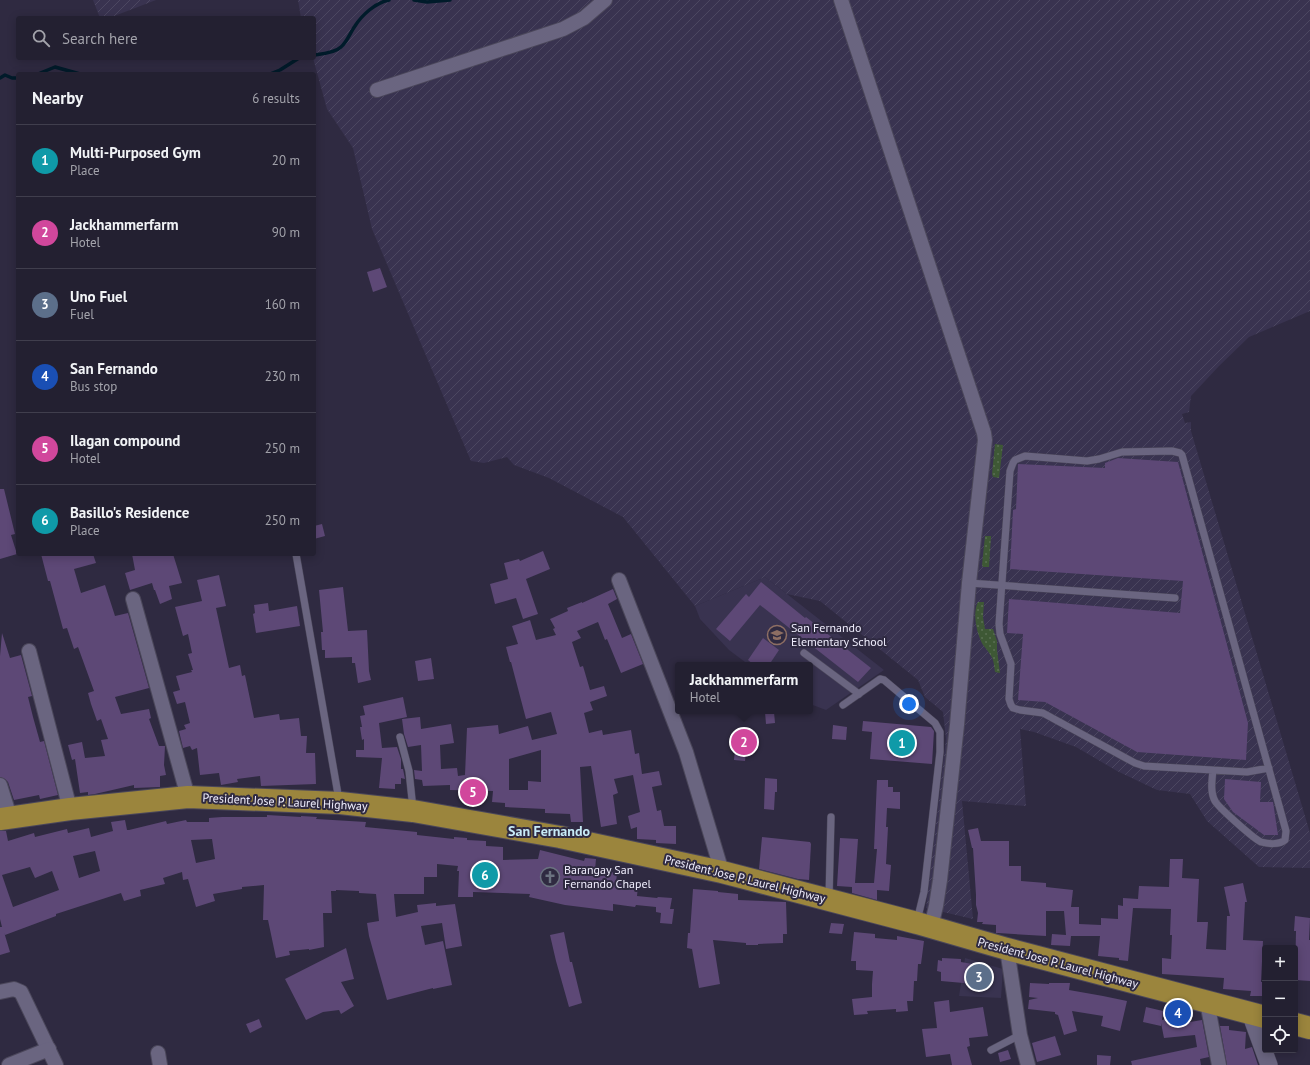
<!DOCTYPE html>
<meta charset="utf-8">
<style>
:root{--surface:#232031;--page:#2b2839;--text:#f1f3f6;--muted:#a3a3ab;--line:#403e4d;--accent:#bca0f2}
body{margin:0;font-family:"PT Sans",sans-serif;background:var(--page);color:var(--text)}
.controls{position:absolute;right:12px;bottom:12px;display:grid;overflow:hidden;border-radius:4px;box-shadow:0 2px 10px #0003}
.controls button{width:36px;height:36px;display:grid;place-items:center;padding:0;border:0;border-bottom:1px solid var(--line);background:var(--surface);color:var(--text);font:20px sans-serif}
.you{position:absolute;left:909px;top:704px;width:14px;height:14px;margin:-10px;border:3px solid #fff;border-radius:50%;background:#1a73e8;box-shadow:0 0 0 6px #1a73e833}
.badge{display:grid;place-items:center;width:26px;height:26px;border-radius:50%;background:var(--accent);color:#fff;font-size:13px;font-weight:700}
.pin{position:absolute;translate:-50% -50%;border:2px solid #fff;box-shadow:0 1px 4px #0006}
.popup{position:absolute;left:675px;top:662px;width:138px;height:52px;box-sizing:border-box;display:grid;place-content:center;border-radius:4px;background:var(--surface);filter:drop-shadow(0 1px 3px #0005);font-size:13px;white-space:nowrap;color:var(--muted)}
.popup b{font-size:15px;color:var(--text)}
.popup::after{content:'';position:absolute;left:50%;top:100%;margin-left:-8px;border:8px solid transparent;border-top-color:var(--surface)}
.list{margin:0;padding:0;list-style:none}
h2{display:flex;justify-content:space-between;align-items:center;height:52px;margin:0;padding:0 16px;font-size:17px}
h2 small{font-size:13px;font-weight:400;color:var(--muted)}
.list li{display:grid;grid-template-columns:26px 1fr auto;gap:12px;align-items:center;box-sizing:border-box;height:72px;padding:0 16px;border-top:1px solid var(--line)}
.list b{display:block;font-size:15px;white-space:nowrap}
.list p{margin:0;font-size:13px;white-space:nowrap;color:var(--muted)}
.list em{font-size:13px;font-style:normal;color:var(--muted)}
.icon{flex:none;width:22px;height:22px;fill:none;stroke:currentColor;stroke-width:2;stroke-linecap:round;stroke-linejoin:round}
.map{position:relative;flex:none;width:1310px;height:1065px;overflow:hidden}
.search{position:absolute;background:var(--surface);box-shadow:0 2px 10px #0003;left:16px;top:16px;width:300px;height:44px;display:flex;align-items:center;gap:10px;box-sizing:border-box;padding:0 14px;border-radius:4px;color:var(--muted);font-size:15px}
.panel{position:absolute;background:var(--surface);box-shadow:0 2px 10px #0003;left:16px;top:72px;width:300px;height:484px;border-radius:4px}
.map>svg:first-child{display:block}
</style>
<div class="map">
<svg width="1310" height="1065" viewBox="0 0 1310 1065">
<defs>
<pattern id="industrial-furrows" width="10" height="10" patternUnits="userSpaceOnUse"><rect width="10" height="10" fill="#393350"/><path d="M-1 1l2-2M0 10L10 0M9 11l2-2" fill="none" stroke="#4c4761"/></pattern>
<pattern id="grass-dots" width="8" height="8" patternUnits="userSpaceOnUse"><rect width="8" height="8" fill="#3e5835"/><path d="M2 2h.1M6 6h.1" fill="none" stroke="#5a7053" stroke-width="1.8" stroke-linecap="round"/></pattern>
</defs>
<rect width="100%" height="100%" fill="#2f2a41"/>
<!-- built -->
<g fill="#393350">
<path d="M765,577L787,594L884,670L826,710L810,704V665H749L729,650L700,619L695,606Z"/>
<path d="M965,958L1003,969L1001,998L959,996Z"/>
</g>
<!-- industrial -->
<g fill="url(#industrial-furrows)">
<path d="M93,0H156L109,18H100Z"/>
<path d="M298,0H1310V311L1249,337L1219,366L1191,396L1189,412L1182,414L1185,423L1191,422V431L1310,833V868L1259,867L1207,821L1190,794L1157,790L1117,771L1076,747L1034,732L1020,729L1026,806L962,801L973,919L926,908L946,739L943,712L925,697L918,680L820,601L787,594L765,577L695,606L623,517L549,478L514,465L507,457L484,463L471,461L372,229L353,148L327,109L313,58H314V18H301Z"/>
</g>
<!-- grass -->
<g fill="url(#grass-dots)">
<path d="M995,444L1003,445L999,478L993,477L992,474Z"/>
<path d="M985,536H991L989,567H983L982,565Z"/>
<path d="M978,602H984L983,617L985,629H993L997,641V650L1000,673L995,672C994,666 994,660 991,656C989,652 986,649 983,645C977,634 972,614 978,602Z"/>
</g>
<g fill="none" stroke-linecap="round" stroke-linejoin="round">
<!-- stream -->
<g stroke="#001b2a" stroke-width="3.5">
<path d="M414,0L427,2L450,0"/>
<path d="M314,55C322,54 335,53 341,47C347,42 350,33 355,26C362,15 375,3 389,0"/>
<path d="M38,74L55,67L80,74"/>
<path d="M270,74L280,70L299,58"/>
<path d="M0,78L5,75L12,78H18"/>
</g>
</g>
<!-- building -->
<g fill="#5d4876" fill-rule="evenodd">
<path d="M380,268L387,287L373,292L367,272Z"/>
<path d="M1118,458L1178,462L1248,723L1246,760L1137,752L1045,702L1018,700L1023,634L1007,633L1009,599L1180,613L1183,581L1010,569L1013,510L1016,509L1018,464L1105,468V463Z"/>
<path d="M0,489H4L15,534L11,535L17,554L0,559Z"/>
<path d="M322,524L325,536L314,539V526Z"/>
<path d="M543,551L550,569L526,579L538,614L523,619L516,598L495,604L490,584L508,579L504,563L519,559L520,561Z"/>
<path d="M41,554H93L96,563L74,569L81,593L105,585L115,616L128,613L149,688L115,697L121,714L149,709L151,718L149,719L159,746H165L164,765L166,775L160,776V787L134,788V785L95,794L88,795V792L80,793L75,759L72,760L68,745L82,742L85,758L105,756L101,740L108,739L101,719L97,721L91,704L88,693L94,691L78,647L74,649L67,628L63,629L50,581H48Z"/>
<path d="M132,554H173L182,583L169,586L172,599L160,604L155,590H154L152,583L130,590L125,573L135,570Z"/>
<path d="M219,575L226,606L216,608L229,668L240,665L242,676L245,675L254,718L279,714L280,720L299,718L301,736H307L306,753H315L316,784L261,786L260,776L237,779L238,782L221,785L219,773L200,775L197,748L192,750L190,746L183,748L179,731L186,729L184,725L190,723L185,702L177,704L173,692L180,690L176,676L192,672L191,670H193L188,654L192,653L188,634L183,636L175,607L202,601L197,580Z"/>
<path d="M761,582L805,618L806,617L871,668L858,682L760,605L730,641L716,629L746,594L749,597Z"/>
<path d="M343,587L348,631L367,630L369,671L371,680L358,683L355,663H352V657L325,658V650H322L321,632H323L319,590Z"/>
<path d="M613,589L617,599L608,604L622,638L631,634L643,664L621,673L607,639L605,640L598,622L577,631L581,638L572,642L580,667L583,666L590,690L604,686L607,696L590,702L593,710L584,713L589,733L602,730L603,735L631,730L635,754L639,753L642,774L659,771L662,785L652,787L657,811L661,810L664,826H676V844L656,843V840L637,839V827L631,829L628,816L640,812L633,775L614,779L618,793L613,795L617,824L601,827L591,766L580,767L583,822H571L570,814L545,813V809L505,807V803L492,802L493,791L450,790V785L423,786L422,780L415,779L414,770L422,771L421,745L408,747L404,734L402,719L420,717L421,729L451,724L454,743L440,745L441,769L457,768L458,776L465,775L467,728L498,725L499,734L528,726L532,740L557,734L551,712L526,719L511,662H510L506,647L518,644L512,626L530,620L536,640L556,635L553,629L555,628L550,619L568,611L567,608L582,602V603ZM541,750V782L528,781V790H509V759Z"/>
<path d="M268,603L269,611L297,606L300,626L256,633L253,614L255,613L254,605Z"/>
<path d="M2,633L10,658L21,655L32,696L28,697L33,717L40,742L44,741L58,795L40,799L39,795L14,800L8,782L5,779L0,777V656Z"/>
<path d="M763,638L779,650L769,665H754L748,660Z"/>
<path d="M431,658L434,679L418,681L415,661Z"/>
<path d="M403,697L407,717L379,723L382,748L397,747L401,759V769H403L405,779L401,778V784H395V789L379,788L382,758L356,757V750H364V739L362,740L360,727H362L360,716L365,715L363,706Z"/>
<path d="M765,712H774L775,723L766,724Z"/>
<path d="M863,721L931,727L934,731L932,764L870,759L872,732L862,731Z"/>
<path d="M833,725L847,727L846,740L832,739Z"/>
<path d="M735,750L746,751L745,761L734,760Z"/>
<path d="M765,778L777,779V792H775L774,810L764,809Z"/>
<path d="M1225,779L1261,782L1260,802H1273L1278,835H1264L1233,812L1224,799Z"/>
<path d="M877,780H888V787H893V792H900V809L887,808L886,827H888L886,864L891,865L889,891L877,890V900L852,893V887L837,886L840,838L858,839L855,883H874L877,849H874Z"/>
<path d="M267,815L301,817V816L317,817L316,819L366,822L365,827L417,832V835L454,839V837L467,838V840L486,841V846L503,847V860L538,859L540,850L584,861L585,858L596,859L595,870L617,873L616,883L638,886L637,896L657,898L658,897L672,898L670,909H674L672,924L660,923L661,913L656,912V907L636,905L635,907L613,904V911L565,905L529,897L530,894L473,892V897H458L459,871H457L458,866L437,864V877H424V894H394L396,917L418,912L417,905L436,903V906L455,904L462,946L446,949L442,923L421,926L425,945L443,941L452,985L433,989V988L387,1000L369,936L367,923L379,921L376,894L359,893V891L336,890V891H331L332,913H323L324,947L309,950V949L289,951L290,955L276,958L268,920H263L264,885L242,887V889L213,894L215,901L196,907L188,879L183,880L182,872L163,878L165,884L140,890L141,896L124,901L121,893L56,914V916L5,935L4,932L10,952L0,955V927H2L0,919V831H6L8,841L34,833L35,837L67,829L68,833L89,828L91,837L113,831L111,822L125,820L127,830H129L166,821L167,824L186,820L187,822H209V818L222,817H267ZM212,839L215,859L196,863L191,840ZM95,851L100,871L79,878L73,856ZM30,867L35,878L52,871L59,890L13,907L2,875Z"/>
<path d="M978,828L981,841H1009V866H1021V881L1046,883V887L1073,890L1071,907H1079V924L1101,925V918L1118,919V905L1123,906V898L1138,899L1139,886L1169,887L1170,859H1183L1182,878L1199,879L1197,922H1208L1206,949L1226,950L1227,916H1230L1224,887L1243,883L1247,902H1245L1243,940L1263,941L1261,982H1263L1262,996H1250L1251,991L1223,989L1224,978L1162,974V958L1171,959L1172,935H1170L1171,909L1133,908L1128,961L1119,960V958L1098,956L1100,936H1071L1070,946L1051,945L1052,934L1066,935L1064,911H1046V936L998,933H996V925L982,924L983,922H977L978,913L976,905V895L973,848H972L968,830Z"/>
<path d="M762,837L810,842L811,844L809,880L798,879L759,869Z"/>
<path d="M693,889L718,891V892L738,894V900L786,902L787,934H783V943L758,944V945H746V943L713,940L720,984L699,988L692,949L687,948L688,933H690Z"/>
<path d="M1295,916L1310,918L1309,940H1310V981L1295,980L1296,931H1294Z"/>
<path d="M831,923L844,924L842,934L829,933Z"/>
<path d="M564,932L570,962H572L582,1003L569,1007L556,961L550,935Z"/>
<path d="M854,932L875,934V938L897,940V936L924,941L921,964H918L917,981H914L913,1001H907L908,1011L896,1012V1009L867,1011L868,1014L854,1015L852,999L872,997V984L873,971L856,970V961H851Z"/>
<path d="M346,948L354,979L341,982L354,1006L341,1014L339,1010L323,1012L306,1020L285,979Z"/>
<path d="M942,958L961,959V962L989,967L986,985L941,981V972L937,971L938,960L942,961Z"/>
<path d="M1030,983L1049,984V983H1070L1069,990L1103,996L1127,1001L1120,1031L1101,1026L1103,1016L1072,1011L1077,1031L1064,1035L1058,1015L1055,1014V1012L1028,1009L1029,1000L1038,998L1029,997Z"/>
<path d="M949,1000L950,1012L983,1007L988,1036L969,1038L970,1046L967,1047L972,1065H952L950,1054L926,1057L922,1029L937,1028L934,1002Z"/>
<path d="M1146,1007L1163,1011L1162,1020L1189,1015L1190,1022L1202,1020L1209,1057L1200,1059L1201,1065H1132L1131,1061L1197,1047L1195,1035L1164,1038L1161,1023V1026L1143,1022Z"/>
<path d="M259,1019L262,1027L250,1033L246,1024Z"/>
<path d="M1220,1026H1229V1030L1246,1032L1245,1049L1252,1047L1258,1065H1227Z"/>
<path d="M1055,1036L1061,1055L1037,1062L1032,1043Z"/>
<path d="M1008,1050L1011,1059L1000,1062L998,1053Z"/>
<path d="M1097,1055L1111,1056L1110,1065H1097Z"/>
</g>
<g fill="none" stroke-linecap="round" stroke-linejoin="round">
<defs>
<g id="service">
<path d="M296,554L339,800"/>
<path d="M969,583L1175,598"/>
<path d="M804,653L859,694"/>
<path d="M843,705L880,679L884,680L935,723L940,732V752L924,892L917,921"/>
<path d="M400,737L409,771L413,809"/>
<path d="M1213,770C1212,780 1210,792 1215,801C1218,807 1254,839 1261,842C1268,844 1279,845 1285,840L1286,831L1182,455L1180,453L1172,451L1122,452L1099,459L1087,461L1025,456L1015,460L1013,463L1010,471L999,624L1000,634L1011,664L1009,699L1011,705L1013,708L1020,710L1043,713L1135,763L1144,766L1247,772L1269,768"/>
<path d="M829,898L831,817"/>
<path d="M991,1050L1020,1035"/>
</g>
<g id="minor">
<path d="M841,0L984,433L985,440L969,583L957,725L940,880L936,906L931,927"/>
<path d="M377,90L563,29L584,18L605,0"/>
<path d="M619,580L686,752L722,872"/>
<path d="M133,599L188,797"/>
<path d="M29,651L70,809"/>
<path d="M0,785L10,817"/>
<path d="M1007,949L1020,1035L1028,1065"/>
<path d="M0,992L14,989L21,992L56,1065"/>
<path d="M1207,1002L1219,1065"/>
<path d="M158,1053L160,1065"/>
<path d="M9,1065L49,1049"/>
</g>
<path id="tertiary" d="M1250,1013L1269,1065"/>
<g id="trunk">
<path d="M0,819L70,809L188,797L340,803L413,811L560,837L722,872L917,923L1007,949L1265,1017"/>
<path d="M1295,1024L1310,1028"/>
</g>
</defs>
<!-- service casing -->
<use href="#service" stroke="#4b475a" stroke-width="8"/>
<!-- minor casing -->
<use href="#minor" stroke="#4b475a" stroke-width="16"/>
<!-- tertiary casing -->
<use href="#tertiary" stroke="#4b475a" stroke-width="18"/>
<!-- trunk casing -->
<use href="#trunk" stroke="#4b475a" stroke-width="24"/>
<!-- service -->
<use href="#service" stroke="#6a6580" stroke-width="7"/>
<!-- minor -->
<use href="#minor" stroke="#6a6580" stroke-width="14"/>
<!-- tertiary -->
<use href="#tertiary" stroke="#6a6580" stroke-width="17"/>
<!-- trunk -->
<use href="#trunk" stroke="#9b853d" stroke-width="22"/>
</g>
<!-- icons -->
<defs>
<symbol id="school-ring" viewBox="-11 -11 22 22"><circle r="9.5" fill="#2f2a41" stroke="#8d6e63" stroke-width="1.5"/><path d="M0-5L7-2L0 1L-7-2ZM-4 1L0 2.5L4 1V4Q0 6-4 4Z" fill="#8d6e63"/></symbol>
<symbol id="church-ring" viewBox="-11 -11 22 22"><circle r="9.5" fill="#2f2a41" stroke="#6b7280" stroke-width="1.5"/><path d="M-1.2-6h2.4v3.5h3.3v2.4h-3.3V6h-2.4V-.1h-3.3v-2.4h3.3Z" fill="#6b7280"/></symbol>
</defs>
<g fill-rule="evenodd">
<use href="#school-ring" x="766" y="624" width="22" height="22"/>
<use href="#church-ring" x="539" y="866" width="22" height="22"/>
</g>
<g text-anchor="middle" stroke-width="4" stroke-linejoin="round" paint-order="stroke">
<!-- poi labels -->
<g font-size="12" fill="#f0eefd" stroke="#2f2a41" text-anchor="start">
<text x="791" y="632">San Fernando<tspan x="791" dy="14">Elementary School</tspan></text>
<text x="564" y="874">Barangay San<tspan x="564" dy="14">Fernando Chapel</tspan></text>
</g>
<!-- street labels -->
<g font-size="12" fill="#f0eefd" stroke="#2f2a41">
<text transform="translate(285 802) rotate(3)" y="4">President Jose P. Laurel Highway</text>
<text transform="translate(745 879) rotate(14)" y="4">President Jose P. Laurel Highway</text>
<text transform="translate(1058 963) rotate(15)" y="4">President Jose P. Laurel Highway</text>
</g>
<!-- quarter labels -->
<g font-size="14" font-weight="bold" fill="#c8ebf7" stroke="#2f2a41">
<text x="549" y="836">San Fernando</text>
</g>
</g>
</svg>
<div class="controls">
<button>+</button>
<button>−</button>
<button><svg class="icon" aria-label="locate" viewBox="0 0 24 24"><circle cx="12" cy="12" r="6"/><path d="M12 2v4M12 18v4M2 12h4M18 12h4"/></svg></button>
</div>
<div class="you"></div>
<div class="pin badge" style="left:902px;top:743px;background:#0f9aa8">1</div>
<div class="pin badge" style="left:744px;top:742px;background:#d1479c">2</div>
<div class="popup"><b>Jackhammerfarm</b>Hotel</div>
<div class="pin badge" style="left:979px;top:977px;background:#5c6f8a">3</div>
<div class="pin badge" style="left:1178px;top:1013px;background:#1a4fb4">4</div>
<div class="pin badge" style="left:473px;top:792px;background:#d1479c">5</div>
<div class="pin badge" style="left:485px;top:875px;background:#0f9aa8">6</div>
<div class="search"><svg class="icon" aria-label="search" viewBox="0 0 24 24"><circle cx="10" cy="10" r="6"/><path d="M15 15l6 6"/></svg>Search here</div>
<section class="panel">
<h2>Nearby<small>6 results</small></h2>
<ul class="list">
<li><span class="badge" style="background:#0f9aa8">1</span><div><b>Multi-Purposed Gym</b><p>Place</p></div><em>20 m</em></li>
<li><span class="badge" style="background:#d1479c">2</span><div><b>Jackhammerfarm</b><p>Hotel</p></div><em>90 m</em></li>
<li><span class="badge" style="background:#5c6f8a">3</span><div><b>Uno Fuel</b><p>Fuel</p></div><em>160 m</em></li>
<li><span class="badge" style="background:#1a4fb4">4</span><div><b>San Fernando</b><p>Bus stop</p></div><em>230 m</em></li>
<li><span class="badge" style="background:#d1479c">5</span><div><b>Ilagan compound</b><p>Hotel</p></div><em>250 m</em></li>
<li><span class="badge" style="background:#0f9aa8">6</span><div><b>Basillo's Residence</b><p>Place</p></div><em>250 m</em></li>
</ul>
</section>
</div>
